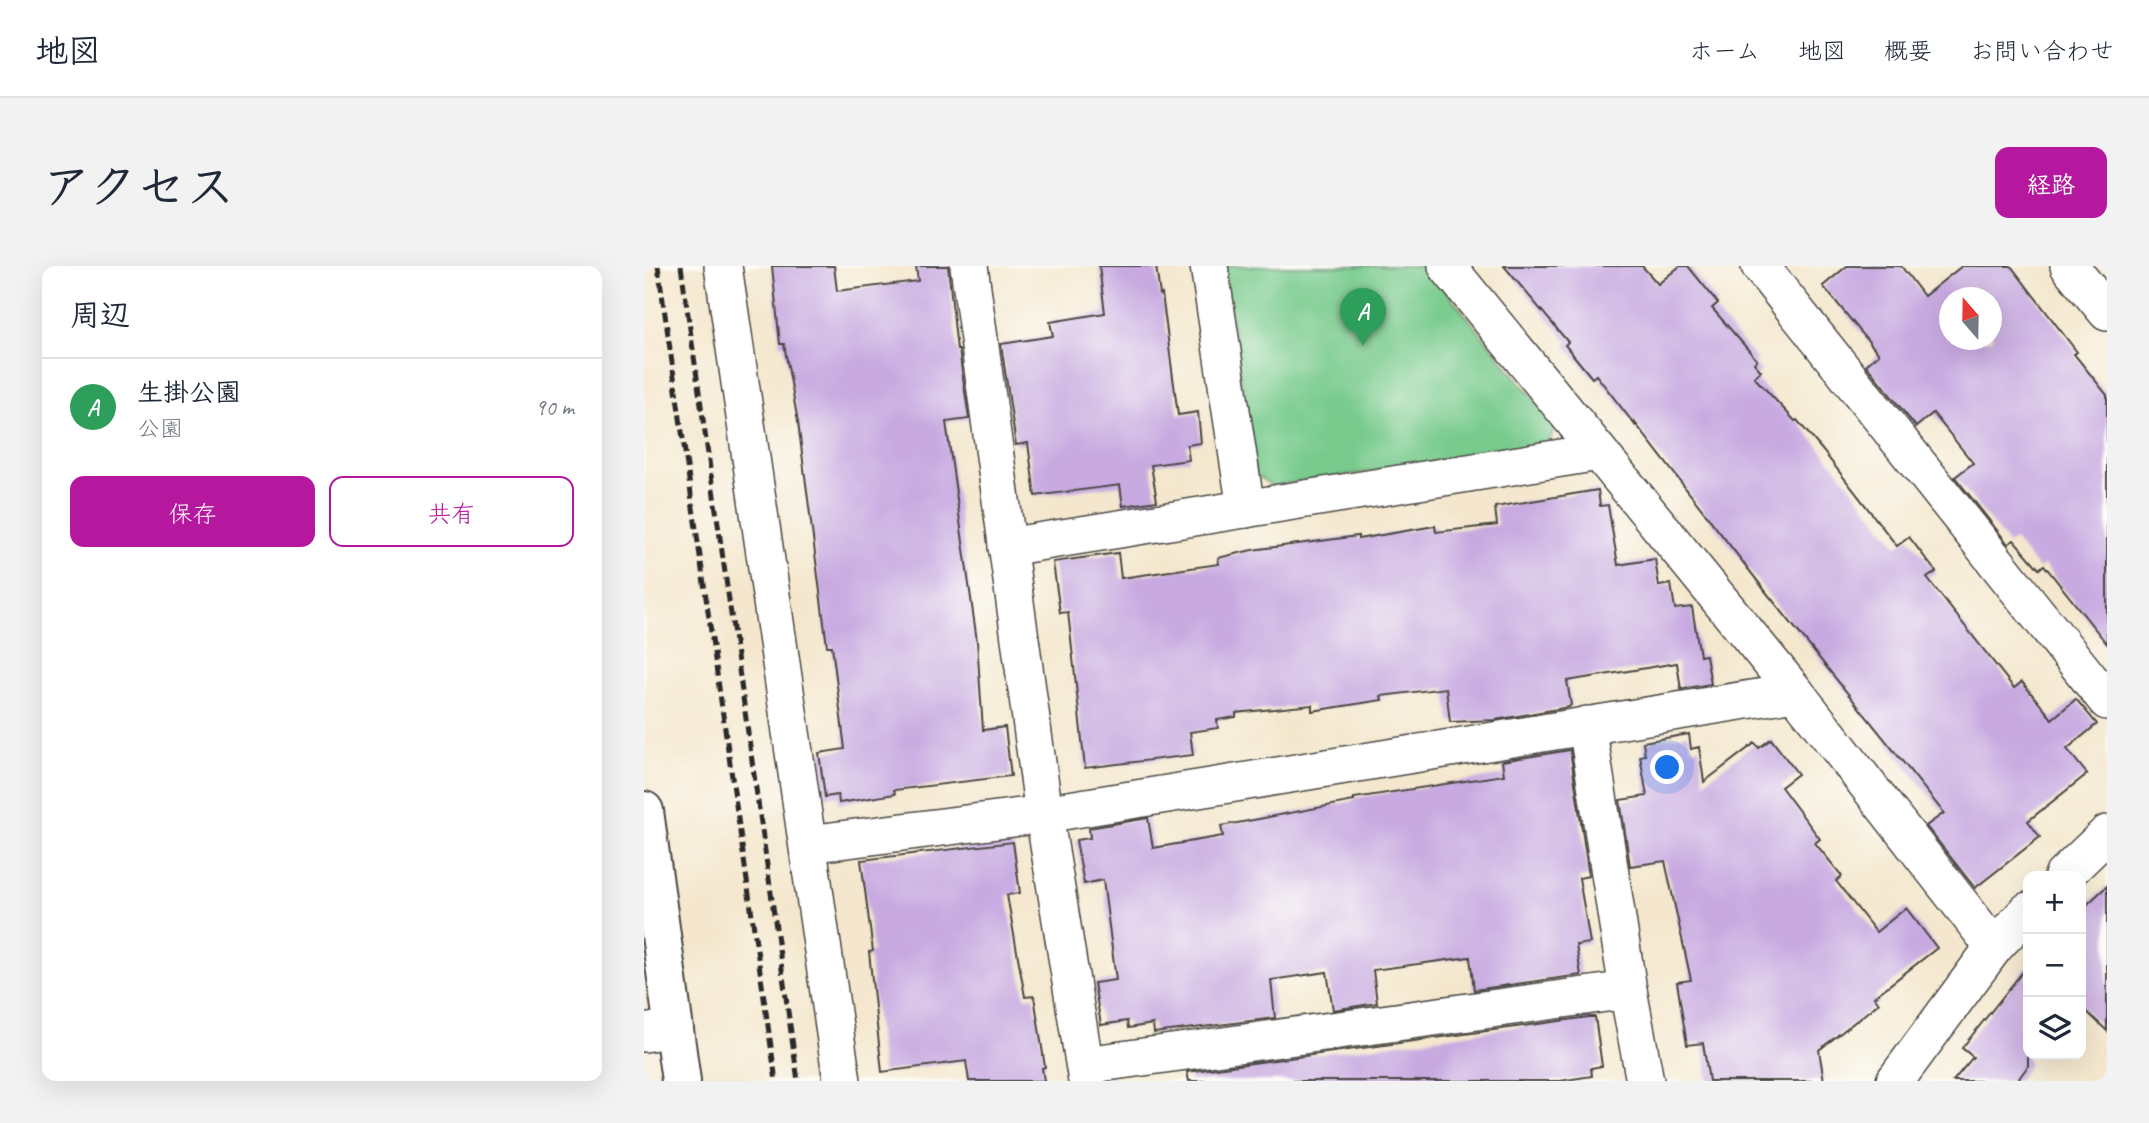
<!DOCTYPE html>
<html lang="ja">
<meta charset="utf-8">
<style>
:root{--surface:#fff;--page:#f2f2f3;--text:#1f2937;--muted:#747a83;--line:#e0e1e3;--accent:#b5179e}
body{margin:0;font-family:Caveat,"Klee One",sans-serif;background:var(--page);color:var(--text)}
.controls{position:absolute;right:21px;bottom:21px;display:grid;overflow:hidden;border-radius:14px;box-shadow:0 7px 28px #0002}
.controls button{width:63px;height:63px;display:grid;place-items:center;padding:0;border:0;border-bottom:2px solid var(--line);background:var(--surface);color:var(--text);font:35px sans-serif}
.compass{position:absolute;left:1295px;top:21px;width:63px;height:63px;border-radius:50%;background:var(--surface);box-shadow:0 7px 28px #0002;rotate:340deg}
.you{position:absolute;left:1024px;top:502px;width:24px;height:24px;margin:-18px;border:5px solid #fff;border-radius:50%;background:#1a73e8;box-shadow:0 0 0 10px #1a73e833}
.badge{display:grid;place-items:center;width:46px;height:46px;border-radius:50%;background:var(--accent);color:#fff;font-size:23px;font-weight:700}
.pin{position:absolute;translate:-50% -58px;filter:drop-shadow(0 2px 4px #0008)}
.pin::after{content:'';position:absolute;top:37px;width:24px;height:21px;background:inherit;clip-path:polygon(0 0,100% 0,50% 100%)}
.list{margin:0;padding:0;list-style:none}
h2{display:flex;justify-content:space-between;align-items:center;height:91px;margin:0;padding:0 28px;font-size:30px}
h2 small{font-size:23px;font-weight:400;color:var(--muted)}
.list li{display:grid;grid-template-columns:46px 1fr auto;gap:21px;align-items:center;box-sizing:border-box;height:98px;padding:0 28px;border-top:2px solid var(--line)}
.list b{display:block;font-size:26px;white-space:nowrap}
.list p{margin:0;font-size:23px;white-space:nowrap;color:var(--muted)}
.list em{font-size:23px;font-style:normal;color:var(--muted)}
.actions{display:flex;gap:14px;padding:21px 28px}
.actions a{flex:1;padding:16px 0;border:2px solid var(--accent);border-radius:14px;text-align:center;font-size:24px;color:var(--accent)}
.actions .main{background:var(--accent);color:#fff}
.icon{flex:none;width:38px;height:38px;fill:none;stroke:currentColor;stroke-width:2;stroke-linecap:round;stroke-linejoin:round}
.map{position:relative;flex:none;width:1463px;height:815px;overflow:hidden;border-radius:14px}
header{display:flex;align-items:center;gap:42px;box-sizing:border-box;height:98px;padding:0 35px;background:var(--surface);border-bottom:2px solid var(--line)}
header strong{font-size:33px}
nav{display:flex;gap:38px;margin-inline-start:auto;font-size:24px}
.intro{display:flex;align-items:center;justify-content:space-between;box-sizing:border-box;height:168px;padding:0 42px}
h1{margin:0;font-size:49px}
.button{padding:18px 32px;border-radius:14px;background:var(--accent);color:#fff;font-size:24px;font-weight:700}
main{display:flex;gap:42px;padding:0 42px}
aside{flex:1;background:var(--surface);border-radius:14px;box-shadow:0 7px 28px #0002}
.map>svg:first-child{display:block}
</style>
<header>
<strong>地図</strong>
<nav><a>ホーム</a><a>地図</a><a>概要</a><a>お問い合わせ</a></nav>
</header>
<div class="intro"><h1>アクセス</h1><a class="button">経路</a></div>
<main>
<aside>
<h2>周辺<small></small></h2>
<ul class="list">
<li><span class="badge" style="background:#2e9e5b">A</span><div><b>生掛公園</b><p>公園</p></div><em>90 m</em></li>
</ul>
<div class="actions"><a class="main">保存</a><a>共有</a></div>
</aside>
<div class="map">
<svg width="1463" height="815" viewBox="0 0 1463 815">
<rect width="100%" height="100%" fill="#fdfcf7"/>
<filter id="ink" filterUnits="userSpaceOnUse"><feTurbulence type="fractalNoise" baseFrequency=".0143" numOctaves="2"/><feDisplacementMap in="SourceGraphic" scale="14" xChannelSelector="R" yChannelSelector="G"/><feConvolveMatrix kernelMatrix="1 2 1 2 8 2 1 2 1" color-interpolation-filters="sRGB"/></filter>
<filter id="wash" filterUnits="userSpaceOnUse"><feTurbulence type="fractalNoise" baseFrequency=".00686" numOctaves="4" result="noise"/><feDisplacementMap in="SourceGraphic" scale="28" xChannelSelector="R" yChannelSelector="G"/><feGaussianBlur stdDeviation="1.57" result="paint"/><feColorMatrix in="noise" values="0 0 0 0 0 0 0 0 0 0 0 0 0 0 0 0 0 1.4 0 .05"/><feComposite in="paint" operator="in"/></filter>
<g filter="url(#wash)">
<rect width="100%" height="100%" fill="#f4e7cd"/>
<!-- green -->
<path fill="#78cb8d" stroke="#527b5c" stroke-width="2" d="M579,0H782L912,160L903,180L628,220L611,208Z"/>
<g id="blocks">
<!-- building -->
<g fill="#c8aae1" fill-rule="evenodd">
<path d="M128,0H190L193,25L274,15L272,0H304L313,84H315L325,153L302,156L333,375L339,464L361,461L367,510L250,524L251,528L195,537L194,529L181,531L175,487L201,483L188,380H183L154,156L140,78H136Z"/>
<path d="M455,0H512L516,29L518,28L534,149L554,146L557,177L543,179L545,194L507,199L513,235L479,240L476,219L391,230L384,177L372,179L357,78L409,70L406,56L461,47Z"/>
<path d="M860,0H998L1014,18L1036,0H1044L1074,37L1068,42L1113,94L1110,97L1117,105L1110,111L1151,155L1153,154L1179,185L1253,280L1265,271L1292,306L1283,312L1370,422L1378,416L1408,453L1432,433L1453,458L1423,483L1443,508L1384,555L1396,571L1331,622L1282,560L1300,547L1122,326L991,157V159L952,109L948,112L921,79L924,76Z"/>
<path d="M1203,0H1257L1280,30L1318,0H1367L1433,86L1430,88L1463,129V378L1400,299L1395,303L1370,274L1364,278L1311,211L1329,197L1289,147L1272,161L1222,99L1235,88L1179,20ZM1306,32H1348V74H1306Z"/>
<path d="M954,224L956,240L964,239L974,299L1011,293L1015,320L1027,318L1031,343L1048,341L1056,390L1062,389L1067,418L1037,423L1033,397L923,415L927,439L925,441L851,454L806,456L802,422L737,430L738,434L668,445V439L592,447V451L573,454L574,462L546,466L549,489L441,502L424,346L416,347L409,296L474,287L477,312L575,298L574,292L608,284L714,270V273L791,260L792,266L853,259L851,241Z"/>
<path d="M1045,468L1047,483L1055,481L1060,516L1111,477L1115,482L1127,473L1154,508L1137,521L1176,573L1171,577L1198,610L1192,615L1232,666L1262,642L1293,682L1230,731L1235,737L1175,784L1180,815H1065L1059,777L1043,779L1033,716L1047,714L1021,595L986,600L976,534L1003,530L996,490L1001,489L999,476Z"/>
<path d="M926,484L945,610L935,612L946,677L932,679L937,709L830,724L826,691L729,704L733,737L689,744L683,706L627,714L631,752L510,767L509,758L484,762L483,755L457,759L450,717L472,714L459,614L440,618L432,574L446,572L445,562L504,552L509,582L579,570L577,560L710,535V532L860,509L858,495Z"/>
<path d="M369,576L376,627L363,629L381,731L390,730L401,801L398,802L400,815H325L322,795L238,806L225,686L229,685L217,594Z"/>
<path d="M1463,620V765L1437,740V644Z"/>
<path d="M1384,699V800L1373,815H1309L1329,791L1318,782Z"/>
<path d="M945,751H951L958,800L947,802L948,810L916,815H545L543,806Z"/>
</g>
</g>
</g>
<g filter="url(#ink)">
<use href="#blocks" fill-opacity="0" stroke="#494743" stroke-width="2"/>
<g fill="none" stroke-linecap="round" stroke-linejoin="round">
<defs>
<g id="minor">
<path d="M79,0L198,815"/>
<path d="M325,0L400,548L443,815"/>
<path d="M565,0L602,243"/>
<path d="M803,0L1151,426L1350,681"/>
<path d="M1116,0L1463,435"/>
<path d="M1425,0L1463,46"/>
<path d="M363,281L955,186"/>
<path d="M943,459L984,724L1001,815"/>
<path d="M164,578L400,548L1151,426"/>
<path d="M1419,610L1463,568"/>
<path d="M0,767L30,762"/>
<path d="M441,799L984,724"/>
<path d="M1251,815L1350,681L1384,645"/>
</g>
<path id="tertiary" d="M0,545L37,815"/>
</defs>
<!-- minor casing -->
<use href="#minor" stroke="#494743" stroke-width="40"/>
<!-- tertiary casing -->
<use href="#tertiary" stroke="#494743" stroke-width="42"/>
<!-- minor -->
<use href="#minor" stroke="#fff" stroke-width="37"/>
<!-- tertiary -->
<use href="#tertiary" stroke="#fff" stroke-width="38"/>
<!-- rail -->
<g stroke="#2b2b2b" stroke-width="5" stroke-dasharray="10 5" stroke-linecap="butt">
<path d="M14,0L132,815"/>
<path d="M37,0L154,815"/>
</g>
</g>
</g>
</svg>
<div class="controls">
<button>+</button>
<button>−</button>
<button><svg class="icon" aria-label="layers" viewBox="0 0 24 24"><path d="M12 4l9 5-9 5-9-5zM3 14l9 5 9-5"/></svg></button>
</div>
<svg class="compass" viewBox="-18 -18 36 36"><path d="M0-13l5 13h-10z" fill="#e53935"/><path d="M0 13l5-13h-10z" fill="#747a83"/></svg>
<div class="you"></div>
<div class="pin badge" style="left:719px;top:80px;background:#2e9e5b">A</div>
</div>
</main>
